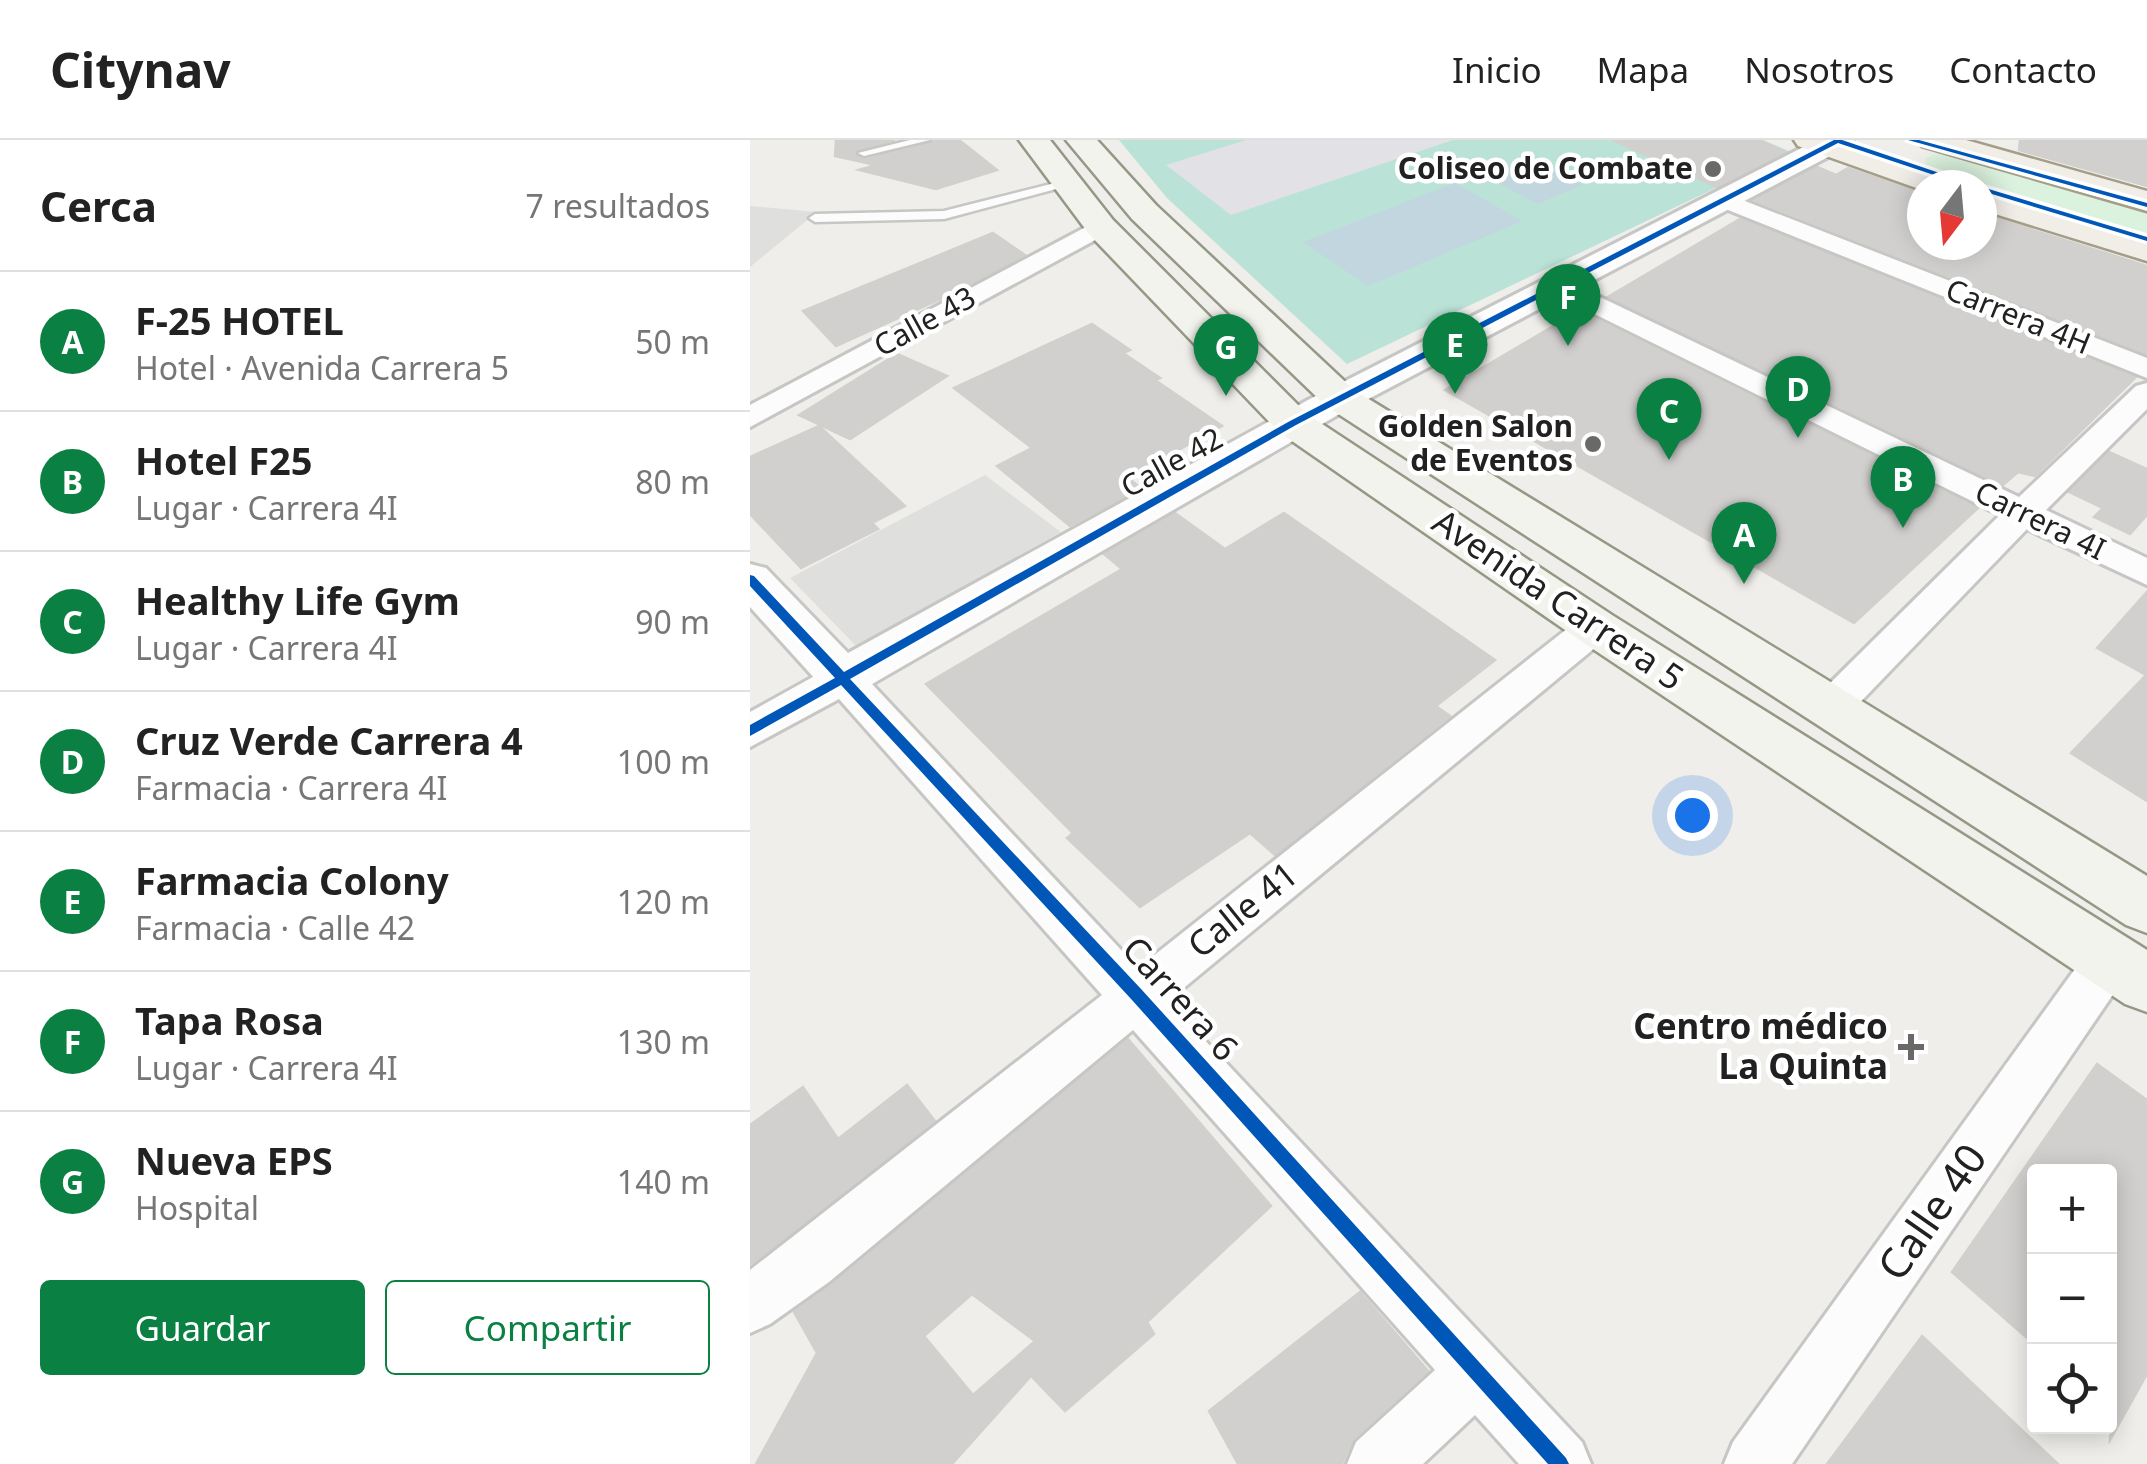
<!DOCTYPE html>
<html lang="es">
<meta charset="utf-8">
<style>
:root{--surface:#fff;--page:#f2f2f2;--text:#222;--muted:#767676;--line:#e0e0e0;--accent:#0b8043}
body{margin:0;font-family:"Noto Sans",sans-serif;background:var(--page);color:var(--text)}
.controls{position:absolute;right:30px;bottom:30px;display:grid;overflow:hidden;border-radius:10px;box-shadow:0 5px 25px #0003}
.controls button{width:90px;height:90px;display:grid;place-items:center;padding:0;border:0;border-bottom:2px solid var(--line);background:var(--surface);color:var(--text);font:50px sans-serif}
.compass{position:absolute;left:1157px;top:30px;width:90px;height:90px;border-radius:50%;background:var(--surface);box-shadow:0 5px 25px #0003;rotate:196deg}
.you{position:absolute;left:942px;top:675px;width:35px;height:35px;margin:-25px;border:8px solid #fff;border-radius:50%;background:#1a73e8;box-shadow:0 0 0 15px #1a73e833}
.badge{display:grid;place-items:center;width:65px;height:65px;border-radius:50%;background:var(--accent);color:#fff;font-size:32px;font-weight:700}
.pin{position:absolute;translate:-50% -82px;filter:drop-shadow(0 2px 5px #0008)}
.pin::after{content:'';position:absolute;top:52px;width:35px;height:30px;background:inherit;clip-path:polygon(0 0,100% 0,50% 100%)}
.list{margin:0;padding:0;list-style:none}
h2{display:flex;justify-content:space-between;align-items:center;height:130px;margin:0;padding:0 40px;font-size:42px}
h2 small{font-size:32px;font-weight:400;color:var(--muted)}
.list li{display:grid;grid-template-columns:65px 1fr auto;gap:30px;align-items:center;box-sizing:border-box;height:140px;padding:0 40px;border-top:2px solid var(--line)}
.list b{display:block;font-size:38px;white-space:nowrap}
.list p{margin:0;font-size:32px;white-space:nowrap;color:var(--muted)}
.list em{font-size:32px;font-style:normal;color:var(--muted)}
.actions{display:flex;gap:20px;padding:30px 40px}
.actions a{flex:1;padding:22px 0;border:2px solid var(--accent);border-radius:10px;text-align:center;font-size:35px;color:var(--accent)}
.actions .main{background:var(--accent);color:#fff}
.icon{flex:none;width:55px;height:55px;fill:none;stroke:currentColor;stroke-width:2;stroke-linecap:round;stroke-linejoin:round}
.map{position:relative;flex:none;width:1397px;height:1324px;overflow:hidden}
header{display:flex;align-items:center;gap:60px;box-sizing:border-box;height:140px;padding:0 50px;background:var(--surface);border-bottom:2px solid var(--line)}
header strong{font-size:48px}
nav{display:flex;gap:55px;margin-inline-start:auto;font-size:35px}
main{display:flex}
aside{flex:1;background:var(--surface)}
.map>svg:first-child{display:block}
</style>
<header>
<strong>Citynav</strong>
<nav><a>Inicio</a><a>Mapa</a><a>Nosotros</a><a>Contacto</a></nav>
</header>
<main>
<aside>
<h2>Cerca<small>7 resultados</small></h2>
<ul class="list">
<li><span class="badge">A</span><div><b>F-25 HOTEL</b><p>Hotel · Avenida Carrera 5</p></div><em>50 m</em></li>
<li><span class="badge">B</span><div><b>Hotel F25</b><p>Lugar · Carrera 4I</p></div><em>80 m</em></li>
<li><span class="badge">C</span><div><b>Healthy Life Gym</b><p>Lugar · Carrera 4I</p></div><em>90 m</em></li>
<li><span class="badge">D</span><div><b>Cruz Verde Carrera 4</b><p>Farmacia · Carrera 4I</p></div><em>100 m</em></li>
<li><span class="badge">E</span><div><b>Farmacia Colony</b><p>Farmacia · Calle 42</p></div><em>120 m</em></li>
<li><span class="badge">F</span><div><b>Tapa Rosa</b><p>Lugar · Carrera 4I</p></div><em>130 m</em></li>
<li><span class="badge">G</span><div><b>Nueva EPS</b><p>Hospital</p></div><em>140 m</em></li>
</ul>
<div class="actions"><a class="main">Guardar</a><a>Compartir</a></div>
</aside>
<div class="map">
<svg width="1397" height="1324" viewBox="0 0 1397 1324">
<rect width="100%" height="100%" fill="#efeeeb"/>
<!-- park -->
<path fill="#dbf2de" d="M1188,13L1397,68V94L1176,25L1175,18Z"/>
<!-- pitch -->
<path fill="#bae2d6" d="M369,0H1013L1041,12L597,224L417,58Z"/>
<!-- parking -->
<g fill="#dfdfde">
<path d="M0,66L67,72L0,127Z"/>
<path d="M235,335L311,392L107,507L40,438Z"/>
</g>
<!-- plaza -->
<path fill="#e2e1e5" d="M496,0H703L481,75L416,25Z"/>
<!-- water -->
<g fill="#c2d6df">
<path d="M779,18L832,45L788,64L735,36Z"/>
<path d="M705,43L772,81L618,146L553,102Z"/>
</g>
<!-- building -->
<g fill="#d2d0ce" stroke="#d2d0cc" stroke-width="2.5" fill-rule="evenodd">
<path d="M86,0H145L105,11L115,20L184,0H209L247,30L186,49L109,30L126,25L85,16Z"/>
<path d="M863,0H1009L1035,12L967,47Z"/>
<path d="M1270,0H1397V46L1269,10Z"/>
<path d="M1067,27L1086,35L1098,28L1172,53V105H1232V74L1397,126V214L1004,60Z"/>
<path d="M990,79L1386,237L1285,336L1268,332L1253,345L858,157Z"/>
<path d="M243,93L275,115L204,153L86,206L53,171Z"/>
<path d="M829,171L1228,368L1104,483L695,250Z"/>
<path d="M342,184L380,210L373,213L410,238L405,240L472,286L378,338L391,348L320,386L247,326L282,308L204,248Z"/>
<path d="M147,214L197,236L100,299L49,275Z"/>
<path d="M69,286L155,366L122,383L128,389L51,428L0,374V317Z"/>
<path d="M1359,312L1397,329V375L1380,394L1344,377L1353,368L1319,352Z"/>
<path d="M425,373L475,409L534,373L745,520L686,566L700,576L525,715L500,693L390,767L317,698L323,693L176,544L372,429L354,414Z"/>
<path d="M1397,452V661L1321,613L1396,535L1347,508Z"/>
<path d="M378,899L521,1066L397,1182L404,1194L315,1271L281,1236L202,1324H6L67,1213L44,1172L81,1145ZM222,1154L285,1201L223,1255L174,1196Z"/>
<path d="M1347,924L1397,960V1234L1360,1300V1032H1284V1204L1202,1132Z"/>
<path d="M157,945L185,981L0,1125V985L53,947L88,999Z"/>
<path d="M610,1152L678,1231L603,1299L592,1324H488L459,1271Z"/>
<path d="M1172,1196L1308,1324H1077Z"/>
</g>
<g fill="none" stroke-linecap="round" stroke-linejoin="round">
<defs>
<g id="service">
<path d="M160,0H180L114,16L108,13Z"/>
<path d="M317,40L321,41V45L194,79L65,82L59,78L65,74L194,71Z"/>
</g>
<g id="minor">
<path d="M972,52L1397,218V238L963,64L960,59Z"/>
<path d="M351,79L364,87L360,92L0,287V265Z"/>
<path d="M806,136L1269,357L1386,246L1397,243V269L1296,370L1397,418V445L1277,389L1094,579L1080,583L1066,579L1060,568L1066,557L1250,375L796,150L792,144L796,138Z"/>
<path d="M845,474L858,477L864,487L858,497L418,861L832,1302L841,1324H769L725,1275L673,1324H597L606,1302L685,1230L383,890L79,1142L20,1184L0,1193V1130L352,855L89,559L0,607V572L79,528L93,523L107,528L388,828L832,477Z"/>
<path d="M1360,798L1377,804L1384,819L1377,834L1042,1324H974L983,1302L1343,804Z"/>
</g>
<path id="tertiary" d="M1067,0H1103L1099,6L586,276L110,551L93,556L76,551L0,467V424L16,428L98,513L558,260Z"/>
<g id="secondary">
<path d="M269,0H300L363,80L557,274L862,475L1397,810V872L1375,864L828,499L529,292L339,94Z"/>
<path d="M316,0H347L406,65L604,250L1397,736V793L1376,785L576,266L382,79Z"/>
</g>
<g id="primary">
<path d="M1044,0H1088L1200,38L1205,45H1172V50L1048,6Z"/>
<path d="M1168,0H1216L1397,51V71L1172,6Z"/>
<path d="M1232,49L1397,100V121L1232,70Z"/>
</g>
</defs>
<!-- service casing -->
<use href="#service" stroke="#c6c6c4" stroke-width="5"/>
<!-- minor casing -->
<use href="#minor" stroke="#c6c6c4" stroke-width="6"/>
<!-- tertiary casing -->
<use href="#tertiary" stroke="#c6c6c4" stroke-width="6"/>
<!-- secondary casing -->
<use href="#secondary" stroke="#949884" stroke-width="5"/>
<!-- primary casing -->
<use href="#primary" stroke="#a49e89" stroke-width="5"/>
<!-- service -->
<use href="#service" fill="#fdfcfc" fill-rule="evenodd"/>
<!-- minor -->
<use href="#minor" fill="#fdfcfc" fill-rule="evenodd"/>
<!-- tertiary -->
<use href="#tertiary" fill="#fdfcfc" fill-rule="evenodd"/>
<!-- secondary -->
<use href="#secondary" fill="#f2f3ed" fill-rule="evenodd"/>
<!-- primary -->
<use href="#primary" fill="#f1eee8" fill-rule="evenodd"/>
<defs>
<g id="cycleway">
<path d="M1084,0H1092L1225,45H1214L1088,3L546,285L100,539L392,850L816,1318L819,1324H798L382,860L91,545L0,596V585L85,538L0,446V435L4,436L94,532L540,281Z"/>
<path d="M1158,0H1169L1397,63V67Z"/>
<path d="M1232,47L1397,97V101L1232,51Z"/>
</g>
</defs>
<!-- cycleway casing -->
<use href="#cycleway" stroke="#fff" stroke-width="7"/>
<!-- cycleway -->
<use href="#cycleway" fill="#0057b8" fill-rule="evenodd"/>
</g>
<!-- markers -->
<g fill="#696968" stroke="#fff" stroke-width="4">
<circle cx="963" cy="29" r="10"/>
<circle cx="843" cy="304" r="10"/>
<path d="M1156 892h10v10h10v10h-10v10h-10v-10h-10v-10h10z"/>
</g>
<g text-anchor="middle" stroke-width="9" stroke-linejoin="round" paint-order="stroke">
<!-- far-poi labels -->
<g font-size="30" font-weight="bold" fill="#212121" stroke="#fff" text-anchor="end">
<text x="943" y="39">Coliseo de Combate</text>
<text x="823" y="297">Golden Salon<tspan x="823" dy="34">de Eventos</tspan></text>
</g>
<!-- far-street labels -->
<g font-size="30" fill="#212121" stroke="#fff">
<text transform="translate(1268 177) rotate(22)" y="10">Carrera 4H</text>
<text transform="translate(175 182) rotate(-29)" y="10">Calle 43</text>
<text transform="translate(422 323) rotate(-29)" y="10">Calle 42</text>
<text transform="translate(1290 381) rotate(26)" y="10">Carrera 4I</text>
</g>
<!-- street labels -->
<g font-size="35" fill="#212121" stroke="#fff">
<text transform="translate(808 460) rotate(34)" y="12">Avenida Carrera 5</text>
<text transform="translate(493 770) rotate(-39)" y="12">Calle 41</text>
<text transform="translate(430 859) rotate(48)" y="12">Carrera 6</text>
</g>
<!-- poi labels -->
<g font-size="35" font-weight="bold" fill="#212121" stroke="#fff" text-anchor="end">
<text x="1138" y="899">Centro médico<tspan x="1138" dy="40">La Quinta</tspan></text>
</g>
<!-- near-street labels -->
<g font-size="42" fill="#212121" stroke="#fff">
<text transform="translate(1182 1072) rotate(-55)" y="15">Calle 40</text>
</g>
</g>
</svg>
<div class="controls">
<button>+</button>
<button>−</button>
<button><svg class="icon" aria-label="locate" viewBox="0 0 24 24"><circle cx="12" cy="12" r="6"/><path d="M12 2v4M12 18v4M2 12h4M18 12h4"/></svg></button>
</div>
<svg class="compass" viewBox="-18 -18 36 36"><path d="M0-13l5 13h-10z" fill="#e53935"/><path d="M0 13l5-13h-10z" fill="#767676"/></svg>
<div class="you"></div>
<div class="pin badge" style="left:994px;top:444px">A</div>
<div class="pin badge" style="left:1153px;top:388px">B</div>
<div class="pin badge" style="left:919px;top:320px">C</div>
<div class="pin badge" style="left:1048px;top:298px">D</div>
<div class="pin badge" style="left:705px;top:254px">E</div>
<div class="pin badge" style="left:818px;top:206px">F</div>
<div class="pin badge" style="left:476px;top:256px">G</div>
</div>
</main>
